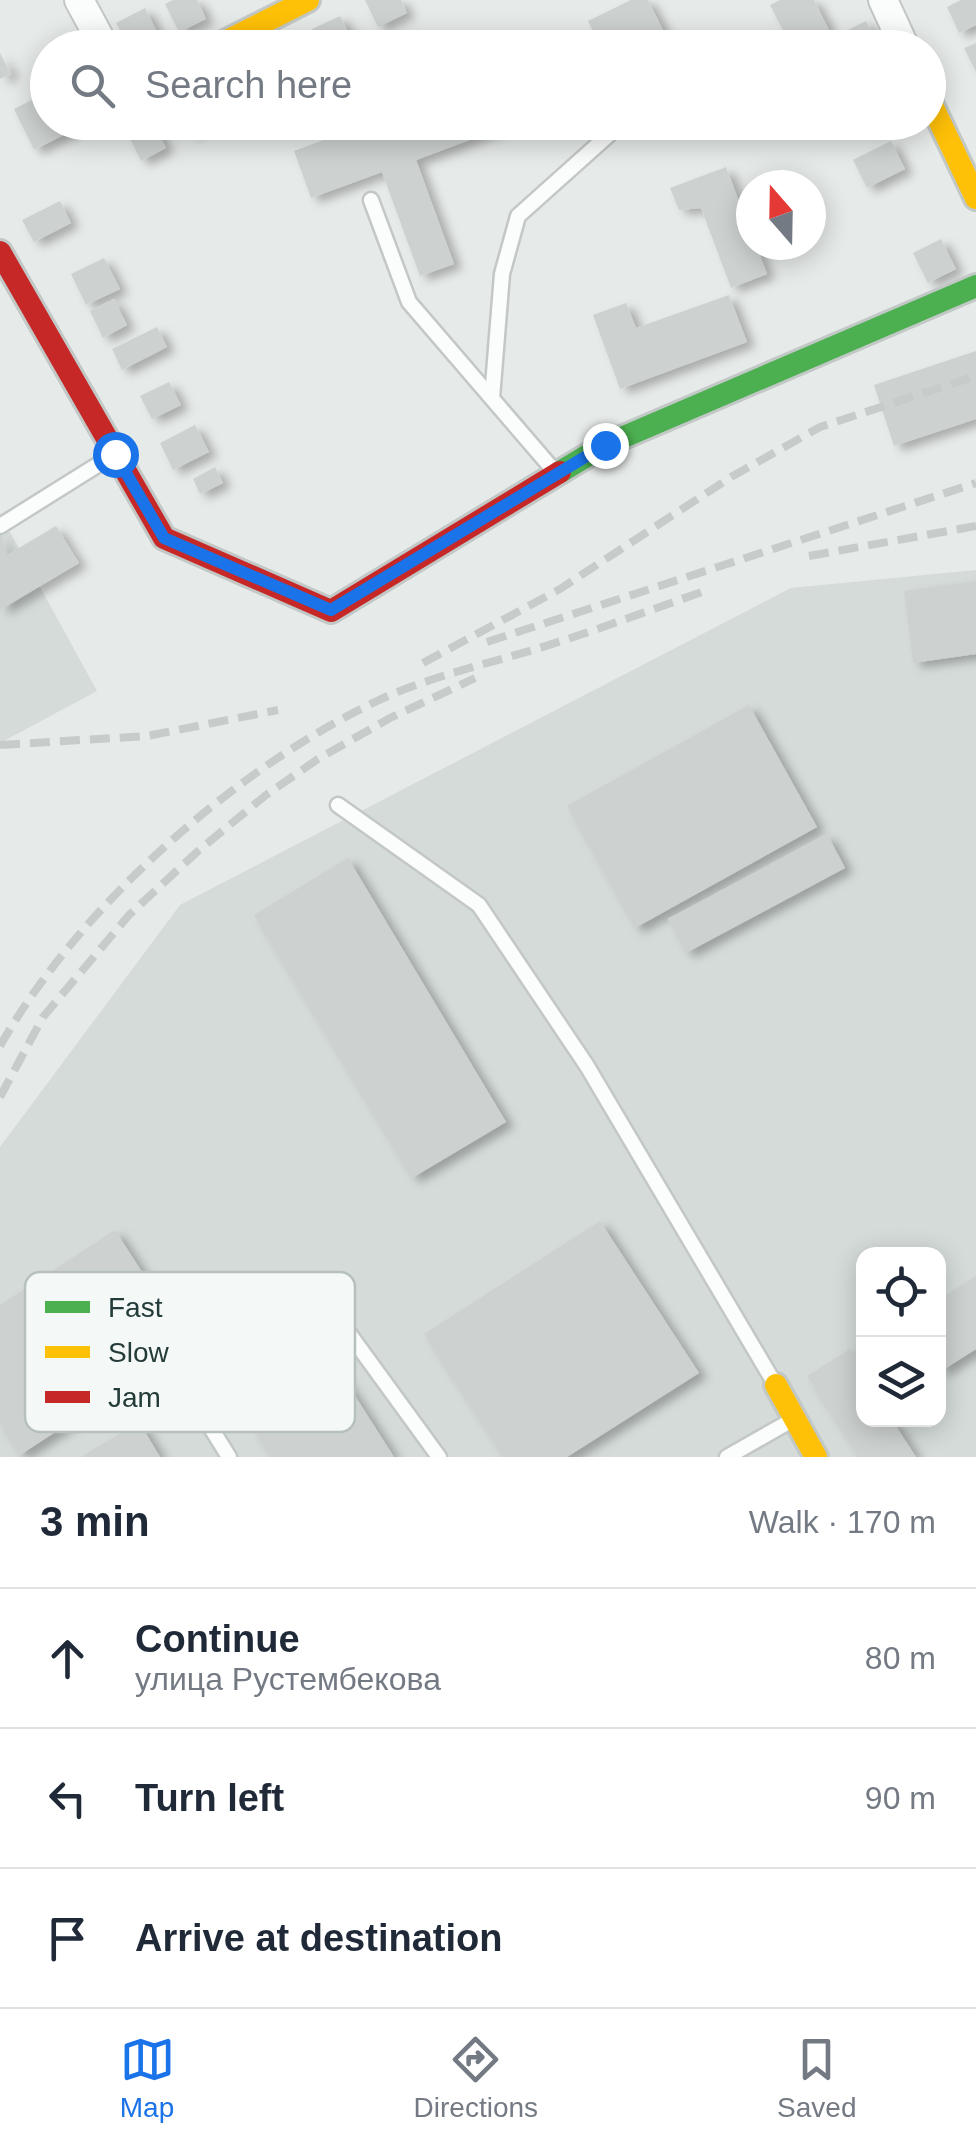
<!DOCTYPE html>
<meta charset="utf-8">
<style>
:root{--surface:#fff;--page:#f2f2f3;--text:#1f2937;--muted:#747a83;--line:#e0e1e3;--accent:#1a73e8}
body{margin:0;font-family:Helvetica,sans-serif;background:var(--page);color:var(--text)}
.controls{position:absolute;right:30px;bottom:30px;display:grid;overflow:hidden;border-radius:20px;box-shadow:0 5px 25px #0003}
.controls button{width:90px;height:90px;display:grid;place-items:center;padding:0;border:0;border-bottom:2px solid var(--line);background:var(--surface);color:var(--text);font:50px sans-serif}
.compass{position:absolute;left:736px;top:170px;width:90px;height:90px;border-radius:50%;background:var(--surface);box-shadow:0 5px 25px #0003;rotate:340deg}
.stop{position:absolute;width:30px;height:30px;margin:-22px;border:8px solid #1a73e8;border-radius:50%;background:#fff}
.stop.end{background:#1a73e8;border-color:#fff;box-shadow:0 2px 10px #0008}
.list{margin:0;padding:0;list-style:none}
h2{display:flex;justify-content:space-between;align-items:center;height:130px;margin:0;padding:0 40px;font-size:42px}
h2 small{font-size:32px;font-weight:400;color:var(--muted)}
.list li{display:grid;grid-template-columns:65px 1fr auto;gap:30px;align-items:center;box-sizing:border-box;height:140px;padding:0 40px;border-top:2px solid var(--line)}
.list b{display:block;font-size:38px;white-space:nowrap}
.list p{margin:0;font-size:32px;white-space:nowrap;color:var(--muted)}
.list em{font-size:32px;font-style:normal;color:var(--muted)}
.icon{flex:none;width:55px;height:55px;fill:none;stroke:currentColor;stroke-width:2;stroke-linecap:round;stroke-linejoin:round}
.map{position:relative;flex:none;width:976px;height:1457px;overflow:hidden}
.search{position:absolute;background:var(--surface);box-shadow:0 5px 25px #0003;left:30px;right:30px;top:30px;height:110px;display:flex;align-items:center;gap:25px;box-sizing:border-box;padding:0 35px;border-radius:55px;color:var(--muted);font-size:38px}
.sheet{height:550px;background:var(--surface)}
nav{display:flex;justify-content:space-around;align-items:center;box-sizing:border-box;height:140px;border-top:2px solid var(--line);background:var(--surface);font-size:28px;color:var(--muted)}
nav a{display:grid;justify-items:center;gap:5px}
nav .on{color:var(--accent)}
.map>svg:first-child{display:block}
</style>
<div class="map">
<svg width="976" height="1457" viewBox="0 0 976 1457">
<defs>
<filter id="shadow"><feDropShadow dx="8" dy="5" stdDeviation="5" flood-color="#0004"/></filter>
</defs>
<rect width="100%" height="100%" fill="#e6eae8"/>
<!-- built -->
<g fill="#d4dbd9" fill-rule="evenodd">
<path d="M0,514L97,691L0,743Z"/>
<path d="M976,570V1457H0V1147L180,905L791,588ZM864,1254H938V1420H864Z"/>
</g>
<!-- building -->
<g fill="#cdd1d0" filter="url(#shadow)">
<path d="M173,0H197L206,19L179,32L165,4Z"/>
<path d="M365,0H401L407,13L378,27Z"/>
<path d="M631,0H648L672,48H601L588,21Z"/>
<path d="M780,0H814L829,30L792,48L770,5Z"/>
<path d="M961,0H976V25L959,33L947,7Z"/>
<path d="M145,8L159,36L136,48H129L116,23Z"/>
<path d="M340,16L353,42L341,48H322L312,29Z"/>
<path d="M866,21L876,40L861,48H851L844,32Z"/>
<path d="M299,33L307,48H271Z"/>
<path d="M976,43V72L964,48Z"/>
<path d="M0,53L11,74L0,79Z"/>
<path d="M48,92V122H72L75,129L34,150L14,109Z"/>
<path d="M131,122H153L166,148L141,161L124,126Z"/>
<path d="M185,122H210L190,133Z"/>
<path d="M372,122H517L416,160L454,264L420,276L382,172L311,198L294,151Z"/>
<path d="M867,122H890L871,132Z"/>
<path d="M891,141L905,169L867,188L853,160Z"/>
<path d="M726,167L751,233V245H756L767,274L731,288L701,208L679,210L670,188Z"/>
<path d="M60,201L71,223L34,242L22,220Z"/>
<path d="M941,239L956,269L928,283L913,253Z"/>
<path d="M104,258L120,289L86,305L71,274Z"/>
<path d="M729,295L747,342L620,389L593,315L626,303L636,328Z"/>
<path d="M114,299L127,325L103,338L90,311Z"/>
<path d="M157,327L167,347L122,370L112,349Z"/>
<path d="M976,351V419L894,446L874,385Z"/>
<path d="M169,382L181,405L152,419L140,396Z"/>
<path d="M195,425L209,452L173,470L160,443Z"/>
<path d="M215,467L223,483L200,494L193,479Z"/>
<path d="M56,526L79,563L0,610V532L7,555Z"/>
<path d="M976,581V654L913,663L904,591Z"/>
<path d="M749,705L817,827L635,928L567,806Z"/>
<path d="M827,834L845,868L686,953L668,919Z"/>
<path d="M348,858L506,1122L412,1178L254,915Z"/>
<path d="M600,1221L699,1373L567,1457H504L424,1334Z"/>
<path d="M115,1230L189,1345L20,1455L0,1424V1305Z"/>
<path d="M976,1276V1349L938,1373V1300Z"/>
<path d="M864,1348V1420H892L916,1457H859L807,1376L850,1349L854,1355Z"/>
<path d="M339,1371L394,1457H272L252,1427Z"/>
<path d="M139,1422L160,1457H81Z"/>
</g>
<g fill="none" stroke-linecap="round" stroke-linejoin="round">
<defs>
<g id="lane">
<path d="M371,200L409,302L556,473"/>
<path d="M492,398L502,274L518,216L623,122"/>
<path d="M0,526L115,454"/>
<path d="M338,805L479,905L587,1066L775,1384"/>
<path d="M340,1321L439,1457"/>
<path d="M188,1391L229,1457"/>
<path d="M727,1457L794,1419"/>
</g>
<g id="street">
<path d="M79,0L105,48"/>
<path d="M883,0L905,48"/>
</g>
<path id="fast" d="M560,472L605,445L976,286"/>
<g id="slow">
<path d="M213,48L308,0"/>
<path d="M928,97L976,198"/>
<path d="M776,1385L816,1457"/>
</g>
<path id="jam" d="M0,252L164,538L331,611L560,472"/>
</defs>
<!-- lane casing -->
<use href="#lane" stroke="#c3c7c6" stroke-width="19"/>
<!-- street casing -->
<use href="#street" stroke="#c3c7c6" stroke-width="32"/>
<!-- fast casing -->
<use href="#fast" stroke="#c2c8c6" stroke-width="28"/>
<!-- slow casing -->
<use href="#slow" stroke="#c2c8c6" stroke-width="28"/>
<!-- jam casing -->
<use href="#jam" stroke="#c2c8c6" stroke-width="28"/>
<!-- lane -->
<use href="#lane" stroke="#fbfcfc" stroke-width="14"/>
<!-- street -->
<use href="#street" stroke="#fbfcfc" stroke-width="28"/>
<!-- fast -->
<use href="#fast" stroke="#4caf50" stroke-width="22"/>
<!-- slow -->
<use href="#slow" stroke="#ffc107" stroke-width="22"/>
<!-- jam -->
<use href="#jam" stroke="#c62828" stroke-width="22"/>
<!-- rail -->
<g stroke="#c7cbca" stroke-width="8" stroke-dasharray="20 10" stroke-linecap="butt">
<path d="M809,556L976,526"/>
<path d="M487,642L976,483"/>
<path d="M423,663L560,589L731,477L820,427L976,376"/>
<path d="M0,745L147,736L278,710"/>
<path d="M0,1046C78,908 234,769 377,701C428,677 483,665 536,649C592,632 647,611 702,592"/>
<path d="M0,1097L43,1017L129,915L198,851L266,795L318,759L390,718L475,678"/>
</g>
</g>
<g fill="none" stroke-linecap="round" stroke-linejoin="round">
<!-- route -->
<path stroke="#1a73e8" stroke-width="12" d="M115,454L164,538L331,610L605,445"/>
</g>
<!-- legend -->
<rect x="25" y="1272" width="330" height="160" rx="15" fill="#f4f9f7" stroke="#b6c0be" stroke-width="2.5"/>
<rect x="45" y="1301" width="45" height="12" fill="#4caf50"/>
<rect x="45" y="1346" width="45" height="12" fill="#ffc107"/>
<rect x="45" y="1391" width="45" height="12" fill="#c62828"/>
<g font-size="28" fill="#243c39">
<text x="108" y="1317">Fast</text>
<text x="108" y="1362">Slow</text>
<text x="108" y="1407">Jam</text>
</g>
</svg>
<div class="controls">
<button><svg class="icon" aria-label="locate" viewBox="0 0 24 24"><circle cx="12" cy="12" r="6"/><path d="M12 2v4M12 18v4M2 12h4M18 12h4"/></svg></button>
<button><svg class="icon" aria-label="layers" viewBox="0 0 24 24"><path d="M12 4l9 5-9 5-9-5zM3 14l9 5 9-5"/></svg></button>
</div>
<svg class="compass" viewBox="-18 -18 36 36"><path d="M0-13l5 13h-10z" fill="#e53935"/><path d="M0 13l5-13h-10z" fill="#747a83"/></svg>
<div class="stop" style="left:115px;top:454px"></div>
<div class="stop end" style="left:605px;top:445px"></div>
<div class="search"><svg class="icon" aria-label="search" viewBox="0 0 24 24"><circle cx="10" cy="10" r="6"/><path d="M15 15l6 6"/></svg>Search here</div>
</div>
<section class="sheet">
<h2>3 min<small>Walk · 170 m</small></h2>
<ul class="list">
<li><svg class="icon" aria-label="ahead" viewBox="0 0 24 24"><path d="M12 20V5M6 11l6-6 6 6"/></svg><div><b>Continue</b><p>улица Рустембекова</p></div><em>80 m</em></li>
<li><svg class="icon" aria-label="left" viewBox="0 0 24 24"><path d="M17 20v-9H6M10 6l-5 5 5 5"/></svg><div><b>Turn left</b></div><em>90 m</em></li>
<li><svg class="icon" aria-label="arrive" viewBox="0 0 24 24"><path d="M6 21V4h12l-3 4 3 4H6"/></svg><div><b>Arrive at destination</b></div></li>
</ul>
</section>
<nav>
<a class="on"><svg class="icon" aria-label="map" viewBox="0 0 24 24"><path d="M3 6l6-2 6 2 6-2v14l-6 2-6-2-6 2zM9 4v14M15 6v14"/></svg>Map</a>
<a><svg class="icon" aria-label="directions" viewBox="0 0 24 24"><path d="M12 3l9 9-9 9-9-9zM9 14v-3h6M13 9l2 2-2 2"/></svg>Directions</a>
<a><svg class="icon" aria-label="saved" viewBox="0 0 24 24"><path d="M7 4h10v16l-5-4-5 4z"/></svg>Saved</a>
</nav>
